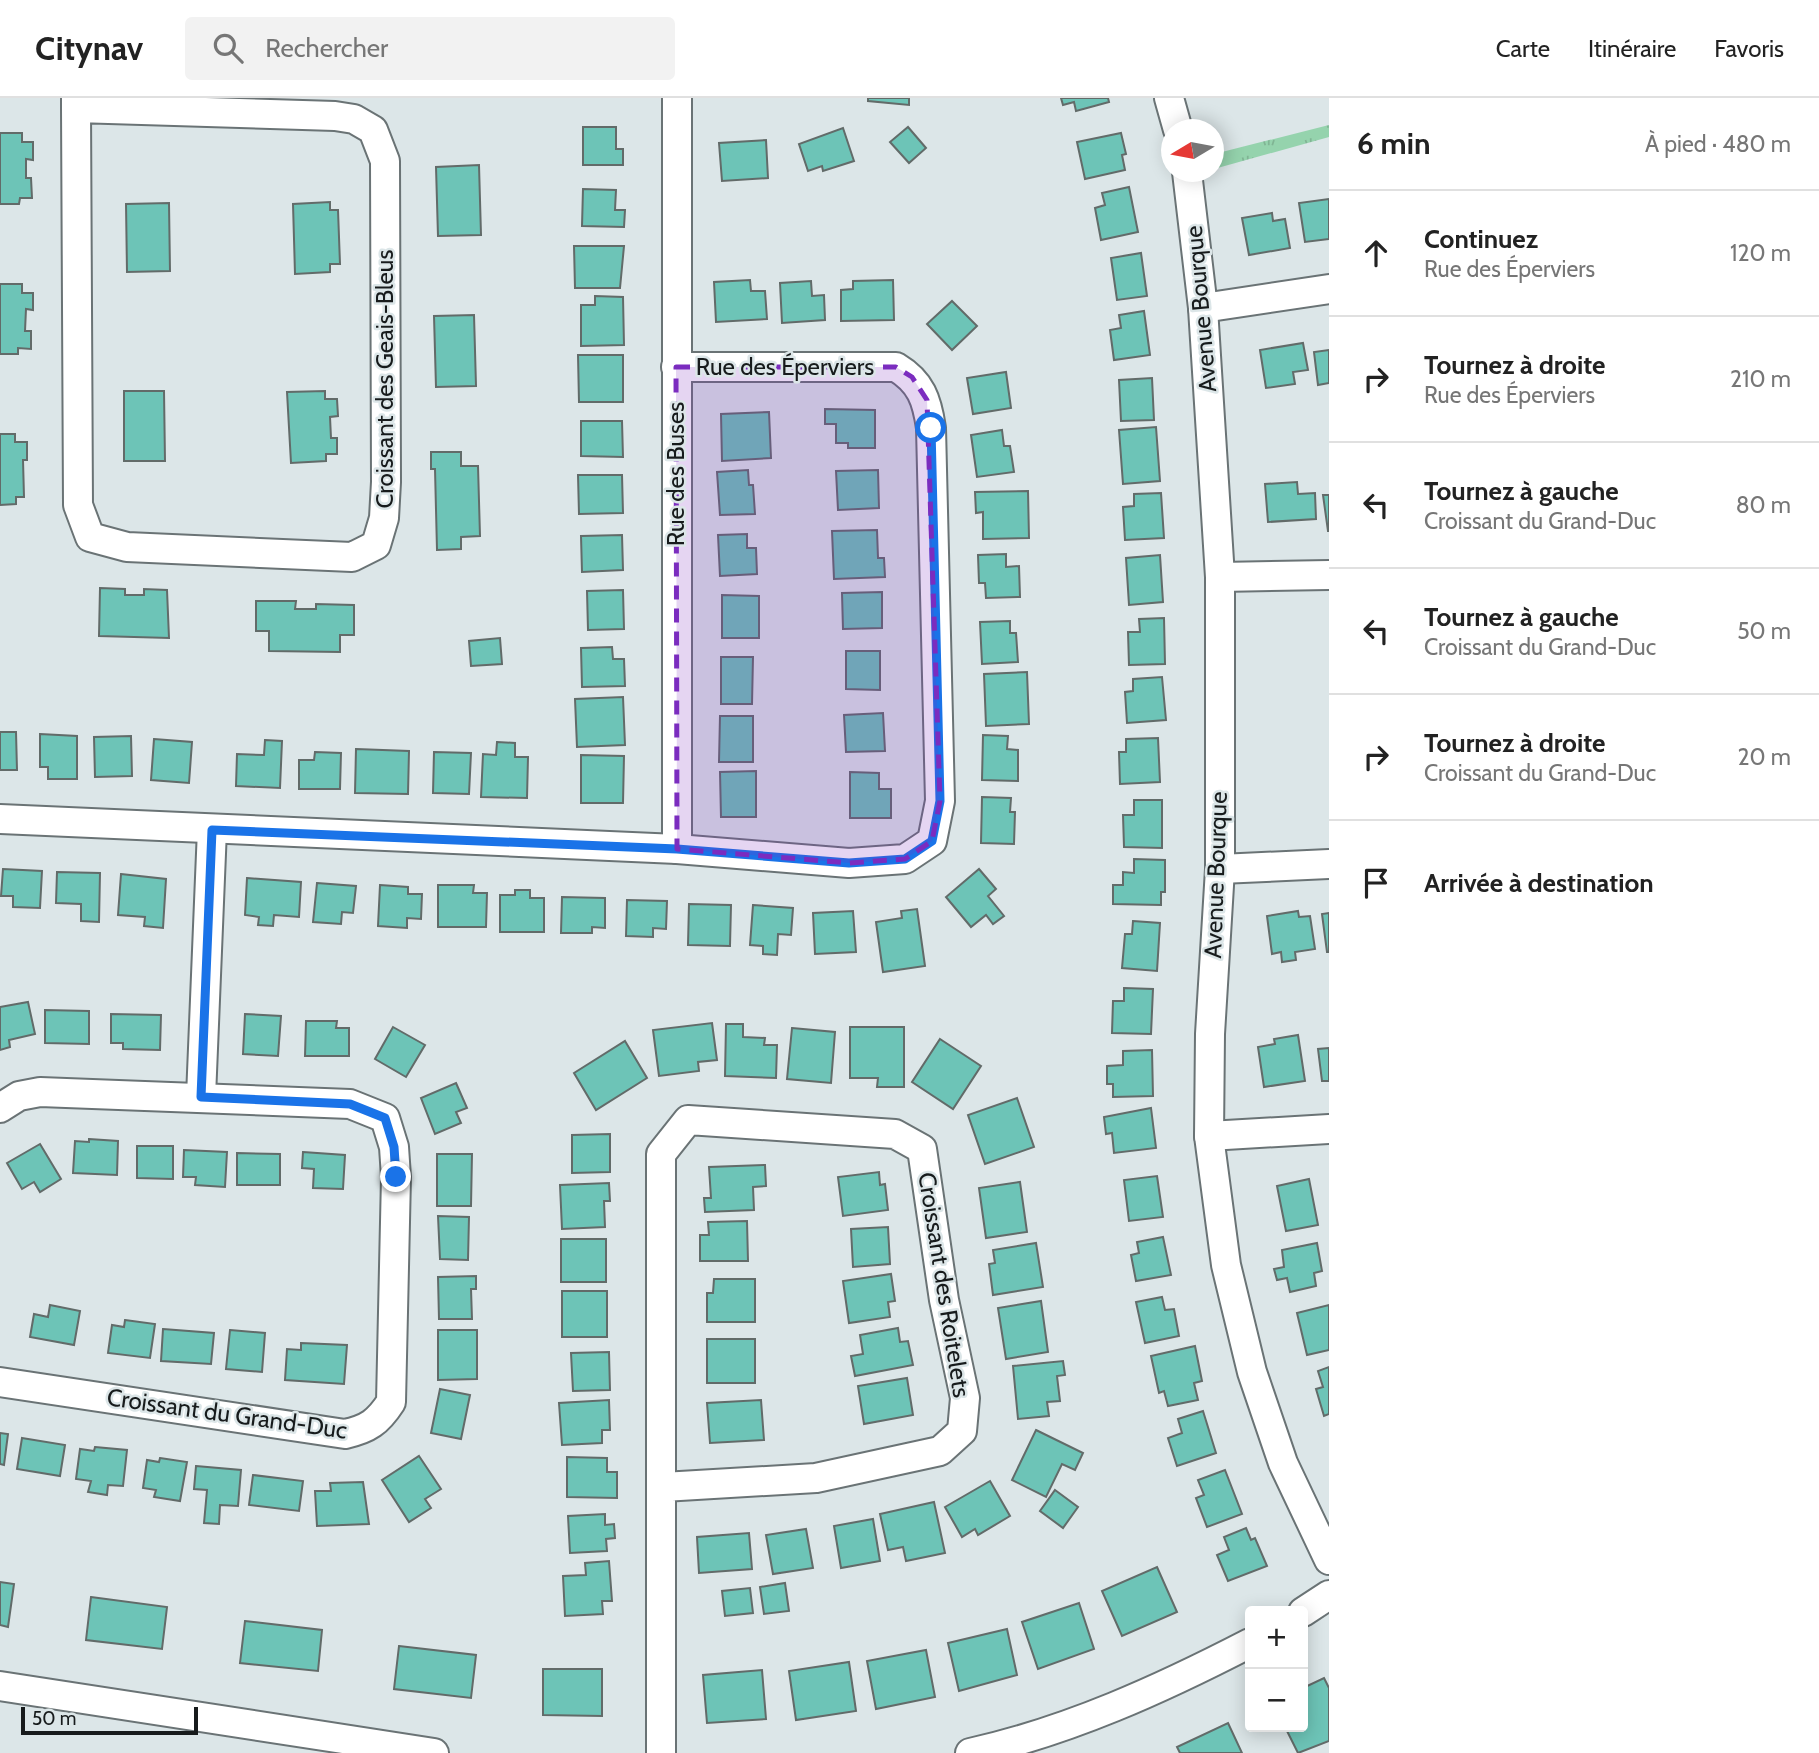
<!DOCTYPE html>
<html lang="fr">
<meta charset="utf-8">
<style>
:root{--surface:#fff;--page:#f2f2f2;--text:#222;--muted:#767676;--line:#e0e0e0}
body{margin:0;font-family:Cabin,sans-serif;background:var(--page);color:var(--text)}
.controls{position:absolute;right:21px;bottom:21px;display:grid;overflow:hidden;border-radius:7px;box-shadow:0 4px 18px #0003}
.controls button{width:63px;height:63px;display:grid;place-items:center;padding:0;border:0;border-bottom:2px solid var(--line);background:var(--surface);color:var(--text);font:35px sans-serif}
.compass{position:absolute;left:1161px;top:21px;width:63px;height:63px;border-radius:50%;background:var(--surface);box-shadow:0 4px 18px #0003;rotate:260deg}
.scale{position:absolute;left:21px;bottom:18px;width:177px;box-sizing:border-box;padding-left:7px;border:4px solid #171b1c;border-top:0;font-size:19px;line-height:24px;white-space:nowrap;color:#171b1c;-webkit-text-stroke:5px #dce6e8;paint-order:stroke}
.stop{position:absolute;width:21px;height:21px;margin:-16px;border:5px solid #1a73e8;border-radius:50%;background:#fff}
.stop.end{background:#1a73e8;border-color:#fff;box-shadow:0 2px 7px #0008}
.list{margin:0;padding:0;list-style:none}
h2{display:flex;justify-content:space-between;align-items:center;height:91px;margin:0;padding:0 28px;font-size:30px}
h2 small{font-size:23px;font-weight:400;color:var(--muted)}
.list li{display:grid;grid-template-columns:46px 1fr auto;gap:21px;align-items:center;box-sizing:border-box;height:126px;padding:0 28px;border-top:2px solid var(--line)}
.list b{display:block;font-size:26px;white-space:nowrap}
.list p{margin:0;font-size:23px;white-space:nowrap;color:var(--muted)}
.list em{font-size:23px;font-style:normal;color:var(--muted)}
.icon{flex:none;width:38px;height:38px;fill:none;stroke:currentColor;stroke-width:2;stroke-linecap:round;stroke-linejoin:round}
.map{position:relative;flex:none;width:1329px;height:1655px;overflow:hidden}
header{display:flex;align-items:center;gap:42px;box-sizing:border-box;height:98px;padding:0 35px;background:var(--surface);border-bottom:2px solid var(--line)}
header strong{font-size:33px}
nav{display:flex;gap:38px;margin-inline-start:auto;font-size:24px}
.search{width:490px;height:63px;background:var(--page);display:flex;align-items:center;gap:18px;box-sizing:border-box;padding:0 24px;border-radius:7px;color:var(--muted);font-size:26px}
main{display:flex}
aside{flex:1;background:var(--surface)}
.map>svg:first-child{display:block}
</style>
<header>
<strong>Citynav</strong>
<div class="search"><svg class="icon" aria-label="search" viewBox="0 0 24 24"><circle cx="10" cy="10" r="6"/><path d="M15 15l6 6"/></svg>Rechercher</div>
<nav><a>Carte</a><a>Itinéraire</a><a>Favoris</a></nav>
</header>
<main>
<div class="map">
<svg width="1329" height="1655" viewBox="0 0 1329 1655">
<defs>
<pattern id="grass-tufts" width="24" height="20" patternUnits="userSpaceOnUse" patternTransform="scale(1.75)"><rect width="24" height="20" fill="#95d3ad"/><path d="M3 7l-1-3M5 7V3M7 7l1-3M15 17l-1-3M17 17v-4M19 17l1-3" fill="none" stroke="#80b594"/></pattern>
</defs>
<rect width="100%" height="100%" fill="#dce6e8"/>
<!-- grass -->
<path fill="url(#grass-tufts)" d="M1329,27V39L1214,71V56Z"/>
<!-- building -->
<g fill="#6dc4b7" stroke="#626b69" stroke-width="2">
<path d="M868,0H909V7L868,3Z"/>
<path d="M1061,0H1108L1109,4L1076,13L1074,4L1063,7Z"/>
<path d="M583,29H616V51H623V67H583Z"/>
<path d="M908,29L926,50L909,65L890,44Z"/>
<path d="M843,30L854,63L823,73L822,68L808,73L799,46Z"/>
<path d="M0,35H22V44H33V62L26,61V80H31L32,100H20L19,106H0Z"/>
<path d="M1121,35L1126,56L1122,57L1125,72L1085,81L1077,44Z"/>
<path d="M766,42L768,80L722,83L719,45Z"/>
<path d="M479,67L481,137L438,138L436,69Z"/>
<path d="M1129,89L1138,134L1101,142L1095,110L1105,107L1102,95Z"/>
<path d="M583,91L616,92L615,112H625L624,129L582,128Z"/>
<path d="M1329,101V141L1305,144L1299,105Z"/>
<path d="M330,104V112H338L340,166H330V174L295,176L293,106Z"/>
<path d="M169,105L170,173L127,174L126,106Z"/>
<path d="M1272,115L1273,123L1285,121L1290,150L1249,157L1242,120Z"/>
<path d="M574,148H624L620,190H575Z"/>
<path d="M1141,155L1147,198L1117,202L1111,160Z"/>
<path d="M750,182L751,193H765L767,221L716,224L714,184Z"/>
<path d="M893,182L894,222L841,223V192L853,191V183Z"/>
<path d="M811,183L812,198L824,197L825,222L782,225L780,185Z"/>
<path d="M0,186H22V195H33V212L26,211L25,233H31V251L18,250V256H0Z"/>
<path d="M595,198L623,199L624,247L581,248V207H595Z"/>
<path d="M952,203L977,228L952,252L927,226Z"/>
<path d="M1144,213L1150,257L1114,262L1110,232L1121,230L1119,217Z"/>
<path d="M474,217L476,288L436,289L434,218Z"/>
<path d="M1303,245L1308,272L1293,274L1295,286L1266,290L1260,252Z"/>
<path d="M1329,252V285L1318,287L1314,254Z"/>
<path d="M578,257H623V304H579Z"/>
<path d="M1006,274L1011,310L973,316L967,280Z"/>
<path d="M1152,280L1154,322L1121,323L1119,282Z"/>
<path d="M124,293H164L165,363H124Z"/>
<path d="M325,293V301H337L338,318L330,319L331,340H337V356H326V363L291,365L287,294Z"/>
<path d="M825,311L875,312V350H848V345H836V326H825Z"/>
<path d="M769,314L771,360L722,363L721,316Z"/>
<path d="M581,323H622L623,359L581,358Z"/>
<path d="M1156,329L1160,383L1123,386L1119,332Z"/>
<path d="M1002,332L1004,348H1010L1014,374L977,379L971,337Z"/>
<path d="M0,336H15V344H27V362H23L24,399H16V406L0,407Z"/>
<path d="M431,354H461V368H478L480,438L461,439V451L437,452L435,371H431Z"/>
<path d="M748,372L749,387H753L755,416L720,417L717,374Z"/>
<path d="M878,372L879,410L838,412L836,373Z"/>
<path d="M578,377H622L623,415L579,416Z"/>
<path d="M1297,384L1298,396L1315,395L1316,421L1268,424L1265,386Z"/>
<path d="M1028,393L1029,440L983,441V414L976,415L975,394Z"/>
<path d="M1161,395L1164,440L1125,442L1123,409L1134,408V396Z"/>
<path d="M1323,397H1329V433H1328Z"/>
<path d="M877,432L878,460H884L885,479L834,481L832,433Z"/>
<path d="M747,436V450H756L757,476L720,478L718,437Z"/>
<path d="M622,437L623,472L582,474L581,438Z"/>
<path d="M1006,456V469L1019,468L1020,499L986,500L985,485H979L978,457Z"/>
<path d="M1160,457L1163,504L1129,507L1126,460Z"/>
<path d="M100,490L125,491V497H144V491L167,492L169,540L99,538Z"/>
<path d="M623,492L624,531L588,532L587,493Z"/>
<path d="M882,494V530L843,531L842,495Z"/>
<path d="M722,497L759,498V540H722Z"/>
<path d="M256,503H296L295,511H316V506L354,507V537H340V554L269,553V533H256Z"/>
<path d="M1164,520L1165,566L1129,567L1128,534H1140L1139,521Z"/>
<path d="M1010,523V535H1016L1018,564L982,566L980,524Z"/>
<path d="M500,540L502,566L471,568L469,543Z"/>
<path d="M612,549L613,561H624L625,588L582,589L581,550Z"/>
<path d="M846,553H880V592L846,591Z"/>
<path d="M721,559H753L752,606H721Z"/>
<path d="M1027,574L1029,626L986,628L984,576Z"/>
<path d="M1162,579L1166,622L1127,625L1125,594L1133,593V581Z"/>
<path d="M623,599L625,647L577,649L575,601Z"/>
<path d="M883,615L885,653L846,654L844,617Z"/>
<path d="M720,618H753V664H719Z"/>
<path d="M0,634H16L17,672H0Z"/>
<path d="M40,636L77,638V681H48V669H40Z"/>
<path d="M983,637L1008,638L1007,651L1018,652V683L982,682Z"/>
<path d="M131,638L132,678L95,679L94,639Z"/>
<path d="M1158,640L1160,684L1120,686L1119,654H1126V641Z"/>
<path d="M154,641L192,644L189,685L151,682Z"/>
<path d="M265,642L282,643L280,690L236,688L237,656L264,657Z"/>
<path d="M497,644L515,645V659H528L527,700L481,699L483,656L496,657Z"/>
<path d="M356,651L409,653L408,696L355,695Z"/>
<path d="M315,654L341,655L340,691H299V662H314Z"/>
<path d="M434,654L471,655L469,696L433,695Z"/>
<path d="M581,657L624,658L623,705H581Z"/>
<path d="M756,673V719H721L720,674Z"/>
<path d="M850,674L879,675V691H891V720H850Z"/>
<path d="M982,699L1011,700L1010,714H1015L1014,746L981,745Z"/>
<path d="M1134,702H1162V750L1124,749L1123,717H1134Z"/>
<path d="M1134,761L1165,762V794H1161V807L1113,806V787H1123V774L1134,775Z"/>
<path d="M3,771L42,773L40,810L13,809V798H1Z"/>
<path d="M979,771L996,791L988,798L1004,818L993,826L986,817L971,829L946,799Z"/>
<path d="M57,774L100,775L99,824L81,823V806L56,805Z"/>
<path d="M121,776L166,781L163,830L144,828L145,819L118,817Z"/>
<path d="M247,780L301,784L299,819L274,817L273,828L258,827L259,819L245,817Z"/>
<path d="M317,785L356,788L353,815L342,814L341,826L313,824Z"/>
<path d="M380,787L408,789V796H422L421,821L407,820V830L378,828Z"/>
<path d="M438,787H474L473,795H487L486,829H438Z"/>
<path d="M515,792H530V800H544V834H500V797H515Z"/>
<path d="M562,799L605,800V830L592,829V835H561Z"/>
<path d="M627,802L667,803L666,831L653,830V839L626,838Z"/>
<path d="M689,806L731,807L730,848L688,847Z"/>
<path d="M753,807L793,810L791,837L778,836L777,857L763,856V848L750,847Z"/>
<path d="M917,811L925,868L883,874L876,824L902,820L901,813Z"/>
<path d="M853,813L856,854L815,856L813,815Z"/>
<path d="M1298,813L1299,819L1310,818L1315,851L1295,854L1296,862L1282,864L1281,854L1272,856L1267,818Z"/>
<path d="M1329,815V854H1327L1322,816Z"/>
<path d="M1133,823L1160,825L1157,873L1122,870L1125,836H1132Z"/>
<path d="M1124,890L1153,891L1151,936L1112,935L1113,903H1124Z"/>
<path d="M28,904L35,936L9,942L10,949L0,952V909Z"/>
<path d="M45,912L89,913V946L45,945Z"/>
<path d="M111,916L161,917L160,952L123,951V945H111Z"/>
<path d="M245,916L281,918L278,958L243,956Z"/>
<path d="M306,923H337L336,930H349V958H305Z"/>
<path d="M712,925L717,962L698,964L699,973L659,978L653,932Z"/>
<path d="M726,926H743V939L765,940L764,947H777L776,980L725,978Z"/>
<path d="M393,929L425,947L406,979L375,961Z"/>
<path d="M850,929H904V989H877L878,980H850Z"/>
<path d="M792,930L835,934L831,985L787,981Z"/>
<path d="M1298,937L1305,983L1264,989L1258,949L1275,946L1274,941Z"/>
<path d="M940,941L981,968L953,1011L912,984Z"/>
<path d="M625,943L647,980L596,1012L574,975Z"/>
<path d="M1329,950V983H1322L1318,951Z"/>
<path d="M1152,952L1153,998L1113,999V986H1107V968L1123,967V953Z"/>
<path d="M456,985L467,1010L456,1014L461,1025L435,1036L421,1000Z"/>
<path d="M1017,1000L1034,1049L985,1066L968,1017Z"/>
<path d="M1151,1010L1156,1050L1114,1055L1112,1035L1106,1036L1104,1019Z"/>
<path d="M610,1036V1074L572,1075V1037Z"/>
<path d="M89,1041L118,1043L117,1077L73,1075L75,1043L89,1044Z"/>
<path d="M40,1046L61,1081L40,1094L34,1084L22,1091L7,1065Z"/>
<path d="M137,1048H173V1081L137,1080Z"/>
<path d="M184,1052L227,1054L225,1089L195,1087L196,1079H183Z"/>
<path d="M303,1054L345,1057L343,1091L313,1090L314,1071L302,1070Z"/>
<path d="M237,1055L280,1056V1087H237Z"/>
<path d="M437,1056H472L471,1108H437Z"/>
<path d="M765,1067L766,1088L753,1089L754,1112L705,1114L704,1100H711L709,1069Z"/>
<path d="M879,1074L880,1087L885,1086L888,1112L843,1118L838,1079Z"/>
<path d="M1157,1078L1163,1119L1129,1123L1124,1082Z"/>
<path d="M1309,1081L1318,1127L1286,1133L1277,1088Z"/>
<path d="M1020,1084L1027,1134L986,1140L979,1090Z"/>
<path d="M609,1085L610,1103H604L605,1129L562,1131L560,1087Z"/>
<path d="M438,1118L469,1119L468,1162L440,1161Z"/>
<path d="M747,1123L748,1163H700V1137H709L708,1124Z"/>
<path d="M888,1129L890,1166L853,1169L851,1131Z"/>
<path d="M1163,1139L1171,1177L1136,1183L1131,1157L1139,1155L1137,1144Z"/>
<rect x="561" y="1141" width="45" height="43"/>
<path d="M1036,1145L1043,1189L993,1197L989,1166L995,1165L993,1152Z"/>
<path d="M1317,1145L1322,1173L1314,1175L1316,1188L1290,1194L1287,1180L1277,1182L1274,1171L1284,1169L1282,1152Z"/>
<path d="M891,1176L895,1203L888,1204L890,1219L849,1225L843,1183Z"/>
<path d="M476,1178V1191H471L472,1221H439L438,1179Z"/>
<path d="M714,1181H755V1224H707V1195H713Z"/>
<rect x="562" y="1193" width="45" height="46"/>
<path d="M1162,1199L1165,1212L1174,1211L1179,1238L1145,1245L1136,1204Z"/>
<path d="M1041,1203L1048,1254L1006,1261L998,1210Z"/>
<path d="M50,1207L80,1213L74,1247L30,1239L34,1216L48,1219Z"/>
<path d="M1329,1207V1252L1307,1257L1297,1215Z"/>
<path d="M125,1222L155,1226L150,1260L108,1255L112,1227L124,1229Z"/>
<path d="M898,1230L900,1244L908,1243L913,1267L855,1278L851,1258L863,1256L860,1237Z"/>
<path d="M163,1231L214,1235L211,1266L161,1263Z"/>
<path d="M230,1232L265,1235L262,1274L226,1271Z"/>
<path d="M438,1232H477V1281L438,1282Z"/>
<rect x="707" y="1241" width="48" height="44"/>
<path d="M301,1245L347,1247L344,1286L285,1282L287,1251L301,1252Z"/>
<path d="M1195,1248L1202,1283L1194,1285L1198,1302L1168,1308L1164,1293L1159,1295L1151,1258Z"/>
<path d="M609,1254L610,1292L573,1293L571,1255Z"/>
<path d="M1063,1263L1065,1277L1057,1278L1060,1303L1047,1304L1049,1318L1018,1321L1013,1268Z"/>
<path d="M1329,1269V1316L1324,1318L1316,1291L1323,1289L1318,1273Z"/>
<path d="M907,1280L913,1317L864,1326L858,1288Z"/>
<path d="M440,1291L470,1297L461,1341L431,1335Z"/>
<path d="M609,1302L610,1332H602V1345L562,1347L559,1305Z"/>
<path d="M761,1302L764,1342L710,1345L707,1305Z"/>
<path d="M1203,1313L1216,1355L1177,1368L1168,1340L1182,1335L1178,1321Z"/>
<path d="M1036,1332L1083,1355L1075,1372L1062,1366L1046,1399L1012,1382Z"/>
<path d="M0,1335L8,1336L4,1367L0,1366Z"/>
<path d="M22,1340L65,1347L60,1378L17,1371Z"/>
<path d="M95,1349L127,1352L123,1388L108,1387L107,1397L88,1394L91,1383L76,1381L80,1351L94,1353Z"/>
<path d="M419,1358L441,1391L425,1401L431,1410L409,1424L382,1382Z"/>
<path d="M567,1359L607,1360V1374H617V1400L567,1399Z"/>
<path d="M160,1360L187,1364L180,1403L154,1399L156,1392L143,1390L147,1362L159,1364Z"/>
<path d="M196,1368L241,1372L238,1408L220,1407L219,1426L204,1425L207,1392L194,1391Z"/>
<path d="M1225,1372L1242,1416L1207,1429L1196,1400L1204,1397L1198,1382Z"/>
<path d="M253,1377L303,1383L299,1413L249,1407Z"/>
<path d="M990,1383L1010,1418L978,1437L975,1431L962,1439L945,1409Z"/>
<path d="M363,1384L369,1426L317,1428L315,1393H331L330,1385Z"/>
<path d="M1055,1392L1078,1409L1063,1430L1040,1413Z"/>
<path d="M934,1404L945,1455L906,1463L903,1449L888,1452L880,1416Z"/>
<path d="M605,1416V1427L614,1426L615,1440L606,1441L607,1453L570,1455L568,1418Z"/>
<path d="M873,1421L880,1463L841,1470L834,1428Z"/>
<path d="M1246,1430L1251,1442L1255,1440L1267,1468L1228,1483L1217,1457L1229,1452L1224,1439Z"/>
<path d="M806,1431L813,1470L773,1476L766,1437Z"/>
<path d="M749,1435L752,1471L699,1475L697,1439Z"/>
<path d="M609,1463L612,1503H602L603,1516L565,1518L563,1478L586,1477L585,1465Z"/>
<path d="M1157,1469L1177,1514L1122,1538L1102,1493Z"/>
<path d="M0,1484L14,1486L8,1529L0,1527Z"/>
<path d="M785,1485L789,1513L764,1516L760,1489Z"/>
<path d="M750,1490L753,1515L725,1518L722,1493Z"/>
<path d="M91,1499L167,1509L162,1551L86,1542Z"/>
<path d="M1079,1505L1094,1551L1038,1571L1022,1524Z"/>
<path d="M245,1523L322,1532L318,1573L240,1565Z"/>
<path d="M1007,1531L1017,1577L959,1593L948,1545Z"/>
<path d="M399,1548L476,1557L471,1600L394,1591Z"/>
<path d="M926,1552L935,1599L876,1611L867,1563Z"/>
<path d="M849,1564L856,1613L796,1622L789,1573Z"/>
<path d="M543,1571H602V1618L543,1617Z"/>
<path d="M762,1572L766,1621L707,1625L703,1577Z"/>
<path d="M1324,1580L1329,1590V1643L1298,1655L1285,1629H1303V1590Z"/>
<path d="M1228,1625L1242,1655H1180L1177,1649Z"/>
</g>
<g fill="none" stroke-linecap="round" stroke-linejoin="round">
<defs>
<g id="street">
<path d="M1169,0L1178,32"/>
<path d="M76,10L335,18L354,21L373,32L385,63L386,384L384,420L376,447L352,459L127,449L90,439L78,407L76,10V0"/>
<path d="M1187,74L1203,210L1220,479V771L1210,936L1209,1038L1226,1167L1252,1274L1283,1365L1329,1462"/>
<path d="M1203,210L1329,191"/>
<path d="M1220,479L1329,477"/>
<path d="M0,721L677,751L849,765L905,761L932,743L940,703L931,330C927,302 921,284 896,269H676"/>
<path d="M677,751V0"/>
<path d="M1220,771L1329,766"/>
<path d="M201,999L212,731"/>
<path d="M0,1010L19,998L40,994L350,1006L385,1020L394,1049L396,1079L391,1304C378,1324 368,1331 345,1336L0,1284"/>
<path d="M1209,1038L1329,1031"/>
<path d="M1303,1514L1329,1497"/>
<path d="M0,1588L434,1655"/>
<path d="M661,1655V1056L688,1022L895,1036L922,1051L944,1202L965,1300L962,1333L940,1353L816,1380L663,1389"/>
<path d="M970,1655C1069,1633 1161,1591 1250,1545"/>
</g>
</defs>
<!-- street casing -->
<use href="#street" stroke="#6a7375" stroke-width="32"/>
<!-- street -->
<use href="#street" stroke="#fff" stroke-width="28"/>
</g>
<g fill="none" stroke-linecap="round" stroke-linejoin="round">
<!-- route -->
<path stroke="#1a73e8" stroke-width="9" d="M396,1079L394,1049L385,1020L350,1006L201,999L212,732L677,751L849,765L905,761L932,743L940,703L931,330"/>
</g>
<!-- marked area -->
<path fill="#7b2cbf" fill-opacity="0.2" stroke="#7b2cbf" stroke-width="5" stroke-dasharray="14 9" stroke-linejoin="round" d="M676,269H896L912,279L927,302L940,703L932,743L905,761L849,765L677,751Z"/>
<g text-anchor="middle" stroke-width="5" stroke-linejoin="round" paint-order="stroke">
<!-- street labels -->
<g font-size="24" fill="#171b1c" stroke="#dce6e8">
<text transform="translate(1201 211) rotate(-95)" y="8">Avenue Bourque</text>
<text x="785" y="277">Rue des Éperviers</text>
<text transform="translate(385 281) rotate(-90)" y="8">Croissant des Geais-Bleus</text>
<text transform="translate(676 376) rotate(-90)" y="8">Rue des Buses</text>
<text transform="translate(1216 777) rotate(-88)" y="8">Avenue Bourque</text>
<text transform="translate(944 1187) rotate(81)" y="8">Croissant des Roitelets</text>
<text transform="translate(227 1316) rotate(8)" y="8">Croissant du Grand-Duc</text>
</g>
</g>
</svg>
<div class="controls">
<button>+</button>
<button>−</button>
</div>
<svg class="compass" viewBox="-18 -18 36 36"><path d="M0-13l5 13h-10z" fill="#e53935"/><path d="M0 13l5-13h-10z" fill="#767676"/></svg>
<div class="scale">50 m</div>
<div class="stop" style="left:931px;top:330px"></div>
<div class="stop end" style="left:396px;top:1079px"></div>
</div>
<aside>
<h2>6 min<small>À pied · 480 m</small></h2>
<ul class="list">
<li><svg class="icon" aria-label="ahead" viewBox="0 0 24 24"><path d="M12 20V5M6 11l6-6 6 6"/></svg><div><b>Continuez</b><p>Rue des Éperviers</p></div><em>120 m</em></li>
<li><svg class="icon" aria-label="right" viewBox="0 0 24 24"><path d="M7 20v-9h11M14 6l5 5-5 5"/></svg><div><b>Tournez à droite</b><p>Rue des Éperviers</p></div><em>210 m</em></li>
<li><svg class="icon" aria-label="left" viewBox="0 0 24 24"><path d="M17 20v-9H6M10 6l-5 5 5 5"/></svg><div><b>Tournez à gauche</b><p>Croissant du Grand-Duc</p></div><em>80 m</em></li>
<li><svg class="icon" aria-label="left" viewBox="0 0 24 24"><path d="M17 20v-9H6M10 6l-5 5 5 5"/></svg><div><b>Tournez à gauche</b><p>Croissant du Grand-Duc</p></div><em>50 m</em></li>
<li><svg class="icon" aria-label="right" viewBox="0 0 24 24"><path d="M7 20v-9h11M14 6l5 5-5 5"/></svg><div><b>Tournez à droite</b><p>Croissant du Grand-Duc</p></div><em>20 m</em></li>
<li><svg class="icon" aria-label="arrive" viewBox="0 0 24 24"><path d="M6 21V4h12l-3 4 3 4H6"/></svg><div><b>Arrivée à destination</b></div></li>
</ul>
</aside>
</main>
